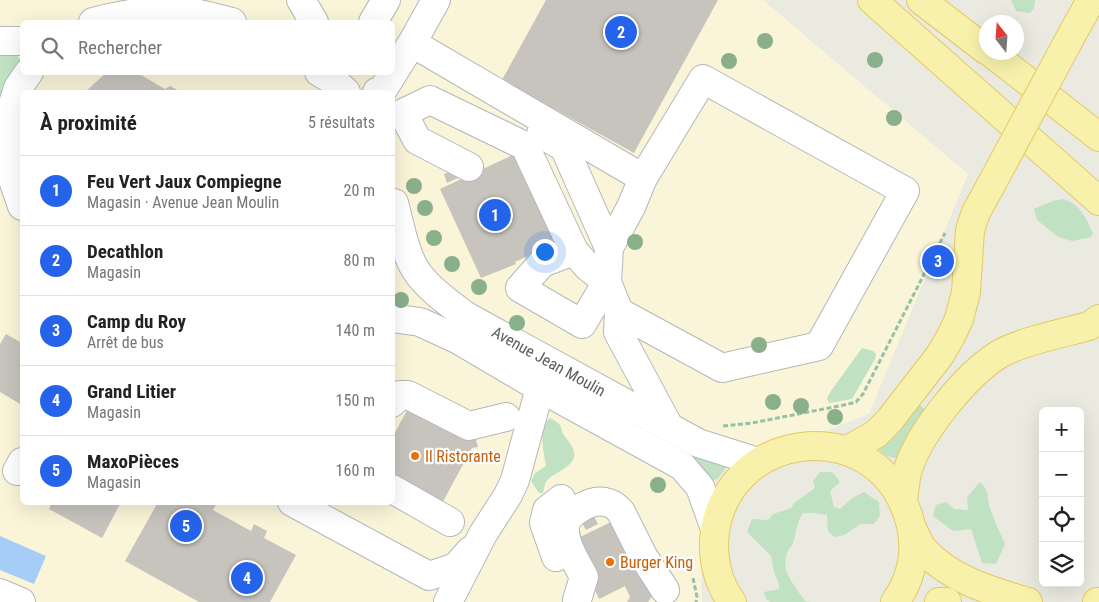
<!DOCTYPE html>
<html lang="fr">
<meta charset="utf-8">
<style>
:root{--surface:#fff;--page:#f6f6f6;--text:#222;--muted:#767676;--line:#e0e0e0;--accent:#2563eb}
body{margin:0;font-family:"Roboto Condensed",sans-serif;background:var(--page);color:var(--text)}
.controls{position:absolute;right:15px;bottom:15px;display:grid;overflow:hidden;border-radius:8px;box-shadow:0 5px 20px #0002}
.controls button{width:45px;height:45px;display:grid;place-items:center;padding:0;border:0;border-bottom:1px solid var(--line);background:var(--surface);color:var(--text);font:25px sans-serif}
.compass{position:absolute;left:979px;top:15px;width:45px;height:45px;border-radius:50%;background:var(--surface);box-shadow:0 5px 20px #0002;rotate:343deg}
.you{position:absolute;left:544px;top:251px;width:18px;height:18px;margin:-12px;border:4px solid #fff;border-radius:50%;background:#1a73e8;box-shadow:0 0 0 8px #1a73e833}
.badge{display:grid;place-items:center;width:32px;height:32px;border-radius:50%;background:var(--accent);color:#fff;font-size:16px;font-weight:700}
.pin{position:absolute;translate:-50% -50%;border:2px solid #fff;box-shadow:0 1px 5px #0006}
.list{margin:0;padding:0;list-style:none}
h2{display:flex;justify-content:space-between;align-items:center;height:65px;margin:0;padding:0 20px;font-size:21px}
h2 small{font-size:16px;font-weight:400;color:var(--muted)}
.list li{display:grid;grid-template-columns:32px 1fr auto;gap:15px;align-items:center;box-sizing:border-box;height:70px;padding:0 20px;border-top:1px solid var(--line)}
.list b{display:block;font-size:19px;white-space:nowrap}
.list p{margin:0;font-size:16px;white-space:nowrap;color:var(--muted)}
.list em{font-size:16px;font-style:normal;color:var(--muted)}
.icon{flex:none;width:28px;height:28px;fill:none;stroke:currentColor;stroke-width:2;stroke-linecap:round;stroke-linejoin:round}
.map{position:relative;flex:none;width:1099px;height:602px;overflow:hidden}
.search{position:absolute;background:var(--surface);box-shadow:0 5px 20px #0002;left:20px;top:20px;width:375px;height:55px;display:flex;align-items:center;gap:12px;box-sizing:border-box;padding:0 18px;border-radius:8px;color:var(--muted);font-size:19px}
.panel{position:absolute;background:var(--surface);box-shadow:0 5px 20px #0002;left:20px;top:90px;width:375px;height:415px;border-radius:8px}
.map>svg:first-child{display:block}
</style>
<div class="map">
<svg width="1099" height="602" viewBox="0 0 1099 602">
<rect width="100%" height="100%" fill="#ebeae1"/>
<!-- commercial -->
<path fill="#faf5d8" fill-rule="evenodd" d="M0,0H763L968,174L869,414L715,474L701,538L702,602H0ZM22,22H392V72H22ZM22,92H392V502H22Z"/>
<!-- green -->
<g fill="#c0e1c2">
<path d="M1011,0H1035L1034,8L1030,13L1016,11Z"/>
<path d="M6,54L16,55L21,60C18,73 9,86 0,95V55Z"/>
<path d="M1063,199C1080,204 1086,218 1093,233L1091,237L1072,241L1058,237L1037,220L1034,209L1053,201Z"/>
<path d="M862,348L873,351L876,354L875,359L852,399L829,403L827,398L831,391Z"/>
<path d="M920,405L928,413L900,457C891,460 882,455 878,447L890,441Z"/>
<path d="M550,418C566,426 558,428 566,438C579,454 577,461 559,472C554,475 549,477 546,482C544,485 544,490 543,493H539L531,481L535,473L546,466C544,451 537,428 550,418Z"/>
<path d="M690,452L726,464L727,467L717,479L710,481L687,455Z"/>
<path d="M820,472H832L839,480V483L830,491L834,507L840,509L852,498L864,492L879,502L880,515L874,524H861L844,535L834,537L828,531L827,515L814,513H803C796,524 797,529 794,540C793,545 788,549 787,554C780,571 796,587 805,601L810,602H771L766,599L764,592L779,589V584L774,572L771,556L747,532L752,519L768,520L773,514L791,508L795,502L815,488L813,481Z"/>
<path d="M980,482C991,493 986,498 991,511C995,522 1000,533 1005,544L996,564L982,563L971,529L953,531L933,516L936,505L946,502L954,509L968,510L967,497Z"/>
</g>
<!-- water -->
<path fill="#a6cdf7" d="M0,536L46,556L34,584L0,570Z"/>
<!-- building -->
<g fill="#c7c4be">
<path d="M546,0H718L634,153L502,80Z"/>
<path d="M107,72H136L165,89L170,86L181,92H85Z"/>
<path d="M517,153L558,242L515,262L516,264L481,278L440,189Z"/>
<path d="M455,170L458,178L447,183L444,174Z"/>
<path d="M6,334L22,343V405L0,392V344Z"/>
<path d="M410,405L475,436L478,447L472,448L440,507L392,481V438Z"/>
<path d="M52,502H121L102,538L49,509Z"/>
<path d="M158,502H215L217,503L213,510L251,531L254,524L267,531L264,538L296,555L270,602H199L125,561Z"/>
<path d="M592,513L598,524L586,530L580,519Z"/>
<path d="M615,520L656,590L648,602H627L630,597L625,586L599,599L572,541Z"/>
</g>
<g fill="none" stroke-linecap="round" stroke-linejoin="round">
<defs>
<g id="minor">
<path d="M301,0L314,22"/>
<path d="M93,22C126,13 159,8 194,13C206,15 219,19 232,22"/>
<path d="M373,22L386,0"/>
<path d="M0,41H22"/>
<path d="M412,43L436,0"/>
<path d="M319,72L334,81L346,92"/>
<path d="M377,92L382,91L412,43L643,178"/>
<path d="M541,134L564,147L609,248"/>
<path d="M469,167L417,140L403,113L430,100L525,146L574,251L588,267L607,282L619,312L618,332L668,425"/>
<path d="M394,203C400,225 404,250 415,269C426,287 450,304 466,316L698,443L758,462"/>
<path d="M22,206L14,183L6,150L11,110L18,88L29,72"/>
<path d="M574,251L542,263L520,288L582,324L607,282L609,248L631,207L643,178L703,79L905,191L819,346L722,368L619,312"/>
<path d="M392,318L420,322L457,339L540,388L682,466L700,487L715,529"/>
<path d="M392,403L400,395H408L469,426L506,417"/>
<path d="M17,471L22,462"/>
<path d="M392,489L450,522"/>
<path d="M292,502L429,576L456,567L470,551"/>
<path d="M556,557L544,523L547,510L561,499"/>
<path d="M0,593L21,602"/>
<path d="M577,600L584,577C577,563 563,543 565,526C568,512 591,499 605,502C612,503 617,507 621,512L643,556L665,590"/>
<path d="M448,602L483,534L508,495L515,480L540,388"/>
</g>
<g id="major">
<path d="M872,0L1099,201"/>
<path d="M921,0L986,50"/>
<path d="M1069,40L1091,0"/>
<path d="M990,52L1099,137"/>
<path d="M846,451L876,434L889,421L940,355L951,336L959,319L966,292L970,230L976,212L991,185"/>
<path d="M903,499C905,489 905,478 908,469C920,432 965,376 998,355C1019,342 1063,333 1089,326L1099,319"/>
<path d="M913,530C916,536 919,545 924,550C951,580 991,591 1028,602"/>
<path d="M732,602C719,585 713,562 714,541C721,431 873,409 908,515C918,545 914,576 895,602"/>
<path d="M939,602H947"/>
<path d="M1097,602H1099"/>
</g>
</defs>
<!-- minor casing -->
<use href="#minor" stroke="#b4b7bb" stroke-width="30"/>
<!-- major casing -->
<use href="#major" stroke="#e4c962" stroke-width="30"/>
<!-- path -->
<g stroke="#98bfa7" stroke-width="3" stroke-dasharray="5 2.5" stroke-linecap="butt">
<path d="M723,426L752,423L844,405L856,402L863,394L945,233"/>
<path d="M693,578L697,597L696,602"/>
</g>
<!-- minor -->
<use href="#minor" stroke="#fff" stroke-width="28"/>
<!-- major -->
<use href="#major" stroke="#f7f1ab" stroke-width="28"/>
<defs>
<path id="major-bridge" d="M991,185L1069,40"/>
</defs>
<!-- major-bridge casing -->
<use href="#major-bridge" stroke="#e4c962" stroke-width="30" stroke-linecap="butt"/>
<!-- major-bridge -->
<use href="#major-bridge" stroke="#f7f1ab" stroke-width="28"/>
</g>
<!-- trees -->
<g fill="#8aaf8b">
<circle cx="765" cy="41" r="8"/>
<circle cx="875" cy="60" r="8"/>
<circle cx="729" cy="61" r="8"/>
<circle cx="894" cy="118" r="8"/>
<circle cx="414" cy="186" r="8"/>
<circle cx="425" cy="208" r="8"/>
<circle cx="434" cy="238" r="8"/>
<circle cx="635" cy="242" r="8"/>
<circle cx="452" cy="264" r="8"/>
<circle cx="479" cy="287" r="8"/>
<circle cx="401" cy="300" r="8"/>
<circle cx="517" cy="323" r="8"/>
<circle cx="759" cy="345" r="8"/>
<circle cx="773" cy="402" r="8"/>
<circle cx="801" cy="406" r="8"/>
<circle cx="835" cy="417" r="8"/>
<circle cx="658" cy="485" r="8"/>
</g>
<!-- markers -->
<g fill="#e8710a" stroke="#fff" stroke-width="2">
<circle cx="415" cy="456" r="5"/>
<circle cx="610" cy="562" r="5"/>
</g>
<g text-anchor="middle" stroke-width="4.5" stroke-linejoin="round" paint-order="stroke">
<!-- street labels -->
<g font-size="16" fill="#5a5d61" stroke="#fff">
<text transform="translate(549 361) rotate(29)" y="6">Avenue Jean Moulin</text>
</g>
<!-- food labels -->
<g font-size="16" fill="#c56008" stroke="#fff" text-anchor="start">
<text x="425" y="462">Il Ristorante</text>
<text x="620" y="568">Burger King</text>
</g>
</g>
</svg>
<div class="controls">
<button>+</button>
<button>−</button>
<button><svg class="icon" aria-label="locate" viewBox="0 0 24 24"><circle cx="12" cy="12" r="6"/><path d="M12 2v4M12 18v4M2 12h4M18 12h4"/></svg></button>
<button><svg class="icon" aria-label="layers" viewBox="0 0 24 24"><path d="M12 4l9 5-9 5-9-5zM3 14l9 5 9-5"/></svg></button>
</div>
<svg class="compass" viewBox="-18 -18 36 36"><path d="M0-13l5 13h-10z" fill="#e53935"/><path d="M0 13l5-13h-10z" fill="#767676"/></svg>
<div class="you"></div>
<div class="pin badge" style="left:495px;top:215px">1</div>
<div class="pin badge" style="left:621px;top:32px">2</div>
<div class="pin badge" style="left:938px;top:261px">3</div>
<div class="pin badge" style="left:247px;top:578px">4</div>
<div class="pin badge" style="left:186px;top:526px">5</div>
<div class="search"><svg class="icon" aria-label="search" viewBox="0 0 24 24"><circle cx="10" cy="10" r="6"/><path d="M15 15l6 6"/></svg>Rechercher</div>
<section class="panel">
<h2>À proximité<small>5 résultats</small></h2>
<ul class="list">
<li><span class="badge">1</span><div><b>Feu Vert Jaux Compiegne</b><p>Magasin · Avenue Jean Moulin</p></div><em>20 m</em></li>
<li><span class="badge">2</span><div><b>Decathlon</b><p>Magasin</p></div><em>80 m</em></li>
<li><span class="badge">3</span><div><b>Camp du Roy</b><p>Arrêt de bus</p></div><em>140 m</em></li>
<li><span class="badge">4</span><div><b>Grand Litier</b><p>Magasin</p></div><em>150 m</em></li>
<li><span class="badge">5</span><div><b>MaxoPièces</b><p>Magasin</p></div><em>160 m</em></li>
</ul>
</section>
</div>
